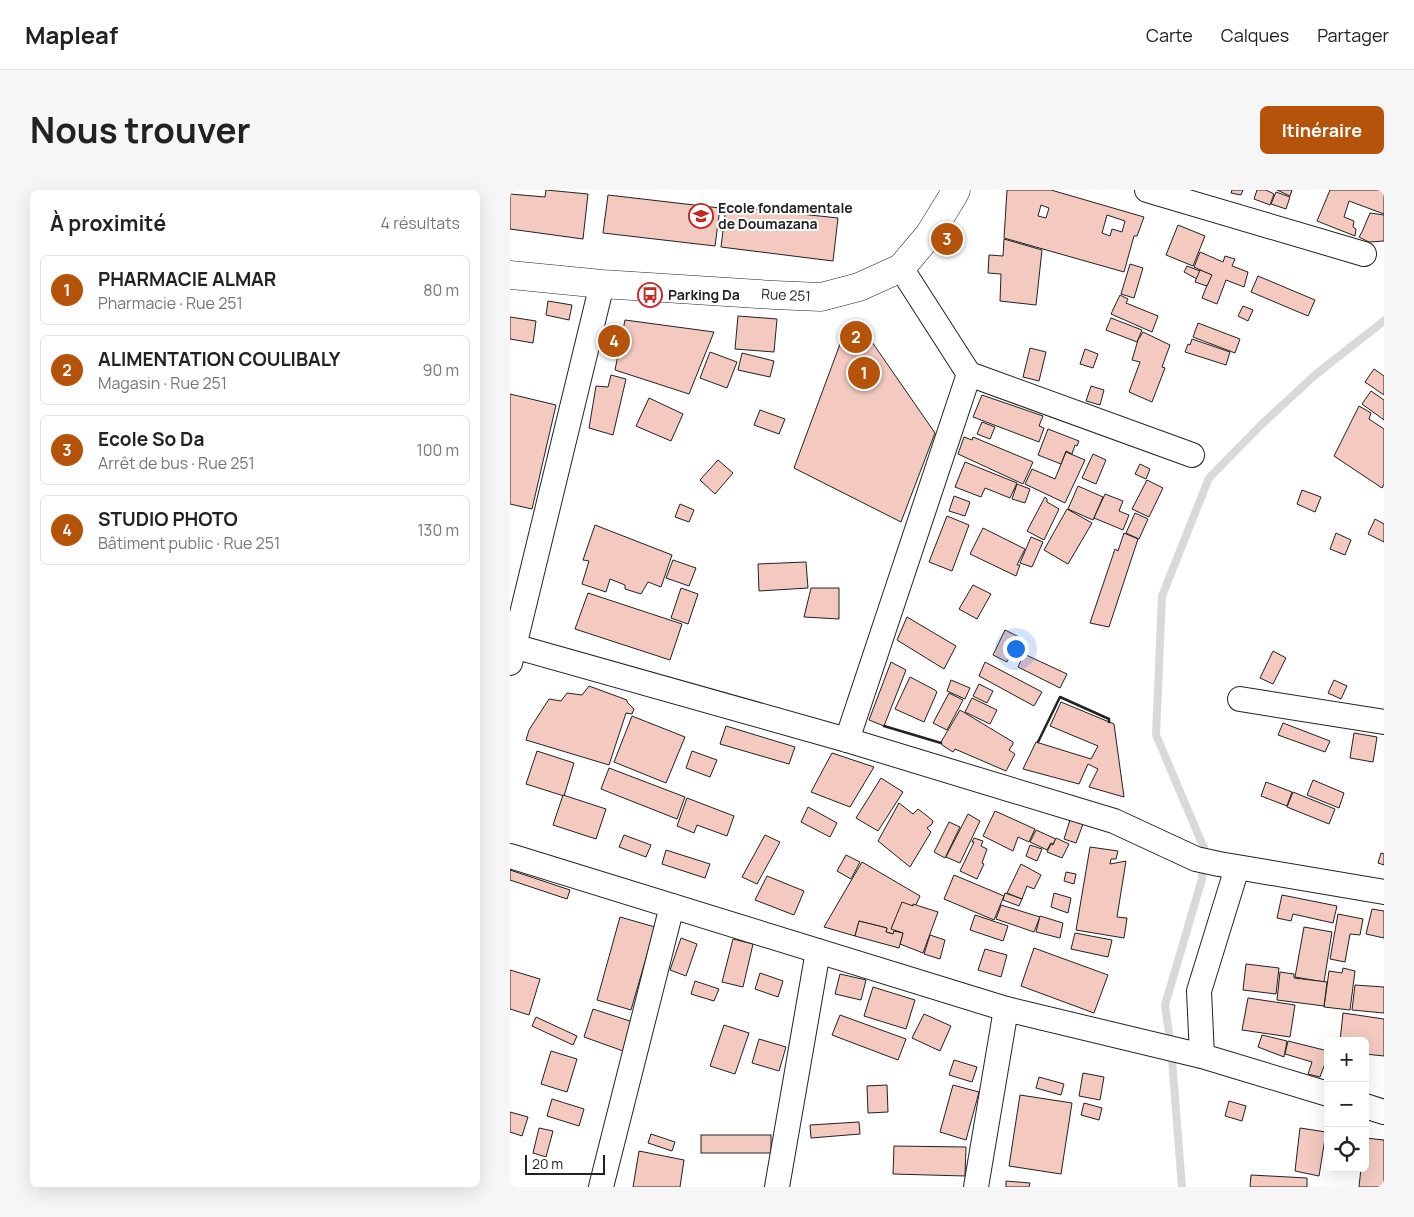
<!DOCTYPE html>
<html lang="fr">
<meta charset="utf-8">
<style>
:root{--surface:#fff;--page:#f6f6f6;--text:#222;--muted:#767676;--line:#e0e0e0;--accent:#b45309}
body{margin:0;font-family:Manrope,sans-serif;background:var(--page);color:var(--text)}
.controls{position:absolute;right:15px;bottom:15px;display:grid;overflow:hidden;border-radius:8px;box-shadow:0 5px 20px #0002}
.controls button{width:45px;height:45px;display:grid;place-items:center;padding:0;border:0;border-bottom:1px solid var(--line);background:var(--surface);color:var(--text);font:25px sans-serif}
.scale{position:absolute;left:15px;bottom:12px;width:80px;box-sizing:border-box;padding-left:5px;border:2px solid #222;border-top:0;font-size:14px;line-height:18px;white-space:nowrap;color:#222;-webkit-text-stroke:4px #fff;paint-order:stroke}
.you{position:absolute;left:505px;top:458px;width:18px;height:18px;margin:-12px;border:4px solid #fff;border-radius:50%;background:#1a73e8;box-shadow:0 0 0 8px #1a73e833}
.badge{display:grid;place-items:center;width:32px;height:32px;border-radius:50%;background:var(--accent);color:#fff;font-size:16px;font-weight:700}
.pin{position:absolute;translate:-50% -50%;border:2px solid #fff;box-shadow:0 1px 5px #0006}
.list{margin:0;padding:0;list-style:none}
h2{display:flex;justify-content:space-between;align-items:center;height:65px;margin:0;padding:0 20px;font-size:21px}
h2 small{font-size:16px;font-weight:400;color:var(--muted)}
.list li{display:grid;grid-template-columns:32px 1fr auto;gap:15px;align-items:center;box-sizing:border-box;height:70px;margin:0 10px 10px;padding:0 10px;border:1px solid var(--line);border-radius:8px}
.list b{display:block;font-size:19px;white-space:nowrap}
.list p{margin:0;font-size:16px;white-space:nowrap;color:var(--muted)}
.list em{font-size:16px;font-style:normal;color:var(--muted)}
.icon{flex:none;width:28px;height:28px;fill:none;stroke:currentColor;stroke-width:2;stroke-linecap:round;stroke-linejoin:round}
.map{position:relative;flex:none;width:874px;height:997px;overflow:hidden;border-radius:8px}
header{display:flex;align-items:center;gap:30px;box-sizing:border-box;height:70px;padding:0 25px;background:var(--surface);border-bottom:1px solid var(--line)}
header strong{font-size:24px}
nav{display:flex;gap:28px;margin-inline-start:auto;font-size:18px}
.intro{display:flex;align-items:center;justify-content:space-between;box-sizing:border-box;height:120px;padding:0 30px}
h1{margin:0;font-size:35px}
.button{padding:12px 22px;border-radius:8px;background:var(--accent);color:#fff;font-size:18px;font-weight:700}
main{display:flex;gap:30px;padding:0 30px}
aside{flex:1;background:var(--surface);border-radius:8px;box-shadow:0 5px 20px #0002}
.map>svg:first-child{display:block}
</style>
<header>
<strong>Mapleaf</strong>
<nav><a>Carte</a><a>Calques</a><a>Partager</a></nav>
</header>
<div class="intro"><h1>Nous trouver</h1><a class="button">Itinéraire</a></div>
<main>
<aside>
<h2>À proximité<small>4 résultats</small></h2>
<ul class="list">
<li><span class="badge">1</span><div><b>PHARMACIE ALMAR</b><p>Pharmacie · Rue 251</p></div><em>80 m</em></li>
<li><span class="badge">2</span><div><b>ALIMENTATION COULIBALY</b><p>Magasin · Rue 251</p></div><em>90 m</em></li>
<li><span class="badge">3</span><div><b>Ecole So Da</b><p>Arrêt de bus · Rue 251</p></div><em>100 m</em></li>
<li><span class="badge">4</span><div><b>STUDIO PHOTO</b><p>Bâtiment public · Rue 251</p></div><em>130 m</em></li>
</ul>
</aside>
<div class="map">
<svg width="874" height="997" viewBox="0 0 874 997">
<rect width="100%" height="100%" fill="#fff"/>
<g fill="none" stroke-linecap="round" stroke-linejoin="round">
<!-- stream -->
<path stroke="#d9d9d9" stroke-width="8" d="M672,997L661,857L655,815L692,689L694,658L646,545L652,406L699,288L752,234L805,185L874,131"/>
</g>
<!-- building -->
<g fill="#f3c9c0" stroke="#222" fill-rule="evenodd">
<path d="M36,0L78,4L73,49L0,39V4L35,7Z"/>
<path d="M497,0H541L634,27L627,46H624L614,82L494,48ZM531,15L539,18L536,28L528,26ZM597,25L615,31L612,42L602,39L600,46L592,43Z"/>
<path d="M722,0H733L731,5L721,3Z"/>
<path d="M747,0H756L764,4L760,15L744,9Z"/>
<path d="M767,0H782L780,6Z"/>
<path d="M820,0H874V24L839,11L834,27L844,31L843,37L846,39L845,46L807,31Z"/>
<path d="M766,2L780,7L776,19L761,14Z"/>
<path d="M98,5L210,18L205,56L93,43Z"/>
<path d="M216,16L328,28L323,71L211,57Z"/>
<path d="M860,23L874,25V51L859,52L849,47L852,42Z"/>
<path d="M668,35L695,46L683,76L656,65Z"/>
<path d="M494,49L532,60L526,115L490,111L491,84L478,83L479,65L493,66Z"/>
<path d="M690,62L713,72L715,66L725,69L722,76L738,82L734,97L716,90L707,114L692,108L701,85L684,77Z"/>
<path d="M620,74L633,78L624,108L611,104Z"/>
<path d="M677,76L690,81L687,89L674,82Z"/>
<path d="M690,80L702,85L697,96L685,92Z"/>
<path d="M748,86L805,110L798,126L741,102Z"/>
<path d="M610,105L618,109L616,113L648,126L642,142L601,124Z"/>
<path d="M38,111L62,115L59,130L36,125Z"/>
<path d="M733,116L743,120L738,131L728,126Z"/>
<path d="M228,126L267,129L264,162L225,159Z"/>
<path d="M0,127L26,131L23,153L0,149Z"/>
<path d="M601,128L632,140L627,152L596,140Z"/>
<path d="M115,130L204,142L179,204L105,180Z"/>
<path d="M688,133L730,149L725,163L683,147Z"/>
<path d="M633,142L660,155L652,177L655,178L642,212L619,202L630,172L622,170L628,150Z"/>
<path d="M333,146L362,152L425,243L391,332L284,278Z"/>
<path d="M682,149L720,162L716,175L675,162L678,154L680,155Z"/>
<path d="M520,158L536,162L529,191L513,187Z"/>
<path d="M575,159L588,164L583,178L570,174Z"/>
<path d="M200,162L227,172L217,198L190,188Z"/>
<path d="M232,163L264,171L260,187L228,180Z"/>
<path d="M864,179L874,186V205L855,192Z"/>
<path d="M101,185L116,189L103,245L79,238L86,196L98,197Z"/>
<path d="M581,196L594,200L590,215L576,211Z"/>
<path d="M861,201L874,210V230L852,214Z"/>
<path d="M0,204L46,215L22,319L0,314Z"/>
<path d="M472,205L533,226L529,236L534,238L529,252L463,227Z"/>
<path d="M139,208L173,224L161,251L126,236Z"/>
<path d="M849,216L861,223L859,229L874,239V294L872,298L824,266Z"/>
<path d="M250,220L275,229L269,244L244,235Z"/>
<path d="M472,232L485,237L480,249L467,244Z"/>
<path d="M538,239L569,251L567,256L565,255L562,264L556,261L551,274L528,265Z"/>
<path d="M454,247L462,250L463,247L523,272L513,294L448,264Z"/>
<path d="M556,262L575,270L555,313L515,294L522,279L545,289Z"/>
<path d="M583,264L596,270L586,294L572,288Z"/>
<path d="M208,270L223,283L205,304L190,290Z"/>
<path d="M455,272L507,293L500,308L475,298L471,307L445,297Z"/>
<path d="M630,274L640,279L636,289L625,284Z"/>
<path d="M637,290L653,298L639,327L622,319Z"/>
<path d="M507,294L520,299L515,313L502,309Z"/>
<path d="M568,296L593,307L583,330L558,319Z"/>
<path d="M792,300L811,307L805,322L787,314Z"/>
<path d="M595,304L613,311L609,321L619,325L613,340L584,328Z"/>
<path d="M444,306L460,312L455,326L439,321Z"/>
<path d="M535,307L537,309V312L549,319L534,350L517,341Z"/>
<path d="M170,314L184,320L179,332L165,327Z"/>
<path d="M557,319L582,333L558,374L534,360Z"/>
<path d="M625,323L638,329L629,349L616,343Z"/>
<path d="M437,326L459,335L442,381L419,372Z"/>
<path d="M865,329L874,334V352L858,344Z"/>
<path d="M85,335L162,365L151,397L138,392L131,404L115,399V395L100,389L96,402L72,394L79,371L73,370Z"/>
<path d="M473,338L515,359L507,375H510L506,386L460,364Z"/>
<path d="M614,343L628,349L599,437L580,433L605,359L608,361Z"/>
<path d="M826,343L841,350L835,365L820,359Z"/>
<path d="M521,347L533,352L522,377L510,373Z"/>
<path d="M163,370L186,378L179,396L156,388Z"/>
<path d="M296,372L298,398L249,401L248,374Z"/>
<path d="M463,395L481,404L467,429L449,419Z"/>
<path d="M171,398L188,404L178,434L161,428Z"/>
<path d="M301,398H329V429L294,427Z"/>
<path d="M78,403L172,434L160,470L65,439Z"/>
<path d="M397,427L446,456L434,479L387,450Z"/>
<path d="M495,440L509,447L497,472L483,465Z"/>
<path d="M763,461L776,468L763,494L750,488Z"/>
<path d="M514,464L557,484L550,498L508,477Z"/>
<path d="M381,472L396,480L374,536L359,530Z"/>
<path d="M475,472L532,502L524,516L469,486Z"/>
<path d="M400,487L425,500L427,502L414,532L385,519Z"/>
<path d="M441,490L460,498L455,509L437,501Z"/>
<path d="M824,490L837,496L831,509L818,503Z"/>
<path d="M469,494L483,501L477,513L463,506Z"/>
<path d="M79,496L117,510V512L124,519L122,524L116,523L99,575L16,550L19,540L39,509L51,511L57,503L72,505Z"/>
<path d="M439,503L453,510L437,540L423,533Z"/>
<path d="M462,508L487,520L480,534L455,522Z"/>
<path d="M551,512L604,534L614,607L579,597L588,579L578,574L569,594L513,579L526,552L581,569L588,556L540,536Z"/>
<path d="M450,520L503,552V554L499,560L505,564L496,581L445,559L443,562L432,555L431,552Z"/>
<path d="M122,526L175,547L156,593L104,572Z"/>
<path d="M773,533L820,551L815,562L768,545Z"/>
<path d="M216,536L285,557L279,574L210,554Z"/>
<path d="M844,543L867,547L863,572L840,568Z"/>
<path d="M27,561L64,573L54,606L16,594Z"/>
<path d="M182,561L207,570L200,587L176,578Z"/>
<path d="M322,563L364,577L340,617L301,602Z"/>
<path d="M99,578L175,607L167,629L91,599Z"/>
<path d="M371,588L393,602L368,641L346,628Z"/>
<path d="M803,590L834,603L829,618L797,605Z"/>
<path d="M756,592L782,602L777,616L751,606Z"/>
<path d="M783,602L825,619L819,634L777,617Z"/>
<path d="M53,605L96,619L86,649L43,635Z"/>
<path d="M177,608L224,626L217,646L187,635L184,643L167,636Z"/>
<path d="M389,613L403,624L408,619L416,625L423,631L422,634L417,638L421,642L400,677L368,651Z"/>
<path d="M298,617L327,633L320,647L291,632Z"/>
<path d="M485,621L525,639L519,652L508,647L503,661L473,646Z"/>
<path d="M458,624L470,631L450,673L436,667Z"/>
<path d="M560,630L573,634L566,653L554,649Z"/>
<path d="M439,632L450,637L435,668L424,662Z"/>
<path d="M526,640L546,649L543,654L541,653L537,660L520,652Z"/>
<path d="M114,645L141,655L136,667L109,657Z"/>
<path d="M255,645L270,652L247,694L232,687Z"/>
<path d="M464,648L473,651L471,656L477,659L472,673L474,674L467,689L450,681L464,652H462Z"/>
<path d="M546,648L559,654L552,668L537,662L541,654L543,655Z"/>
<path d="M520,655L532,659L527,671L516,666Z"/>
<path d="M580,657L608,661L606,669H601L600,674L616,671L607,727L617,728L614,748L566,740Z"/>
<path d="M156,660L200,674L195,688L152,674Z"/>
<path d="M871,663L874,664V675L868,673Z"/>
<path d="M336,665L350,672L341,689L327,681Z"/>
<path d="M352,672L410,706L393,743L384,741L383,744L376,742L377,738L349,731L345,746L314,737Z"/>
<path d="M511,674L531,685L524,699L517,696L512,709L497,703Z"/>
<path d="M0,680L60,700L57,709L0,690Z"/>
<path d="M556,682L566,684L564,694L554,691Z"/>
<path d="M444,685L494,706L484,730L434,709Z"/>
<path d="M257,686L294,701L284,725L245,710Z"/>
<path d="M495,703L512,709L509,716L493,710Z"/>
<path d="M544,703L561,708L558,723L541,717Z"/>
<path d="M772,705L827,716L823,733L783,724L781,731L767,728Z"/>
<path d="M392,712L403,716V714L428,722L413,763L390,754L393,743L381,739Z"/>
<path d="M491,715L530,727L524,742L486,729Z"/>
<path d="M862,719L874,721V748L856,744Z"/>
<path d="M828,724L853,729L850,745L840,744L835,772L820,769Z"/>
<path d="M465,725L498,736L493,751L460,740Z"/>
<path d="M530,726L553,733L550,748L526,742Z"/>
<path d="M110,727L145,737L121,820L87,810Z"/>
<path d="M349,731L377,738L376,742L383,744L384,741L393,743L389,758L345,746Z"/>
<path d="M794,737L822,742L814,792L785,787Z"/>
<path d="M565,743L602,750L598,767L561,759Z"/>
<path d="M420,745L435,750L430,769L414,764Z"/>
<path d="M171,748L187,754L176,786L160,780Z"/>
<path d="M223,749L243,754L233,797L212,792Z"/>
<path d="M524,758L598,785L584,823L511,796Z"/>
<path d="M475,759L497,765L491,787L468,780Z"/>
<path d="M736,774L769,778L766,804L733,800Z"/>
<path d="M833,778L845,781L840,820L814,817L819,781L832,783Z"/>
<path d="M0,780L30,789L19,825L0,819Z"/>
<path d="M770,782L784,784V788L817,792L814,816L767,810Z"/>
<path d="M250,783L273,791L268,807L245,799Z"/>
<path d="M330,784L356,790L351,810L325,804Z"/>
<path d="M185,791L209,799L204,811L181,804Z"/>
<path d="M845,795L874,797V823L842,820Z"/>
<path d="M363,797L405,810L396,839L354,826Z"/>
<path d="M738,808L785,815L780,847L732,840Z"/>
<path d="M83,819L126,833L116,862L74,847Z"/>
<path d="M833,823L874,829V866L855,864V851H830Z"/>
<path d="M414,824L441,836L430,861L402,848Z"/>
<path d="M330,825L396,849L388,870L322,845Z"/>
<path d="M26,827L67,846L63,855L22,836Z"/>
<path d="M214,835L239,843L225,884L200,876Z"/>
<path d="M752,845L777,851L774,867L748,857Z"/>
<path d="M249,849L276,857L269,881L242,873Z"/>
<path d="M778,851L818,861V875L817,877L814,876L810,887L798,884L802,872L775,864Z"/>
<path d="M41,861L67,869L57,902L31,894Z"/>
<path d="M444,870L467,877L462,892L439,885Z"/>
<path d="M573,883L594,887L590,910L569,906Z"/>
<path d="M529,887L554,894L551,905L526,898Z"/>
<path d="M377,895L378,922L358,923L357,896Z"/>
<path d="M443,895L469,902L456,950L430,942Z"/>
<path d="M510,905L562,913L551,984L499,976Z"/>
<path d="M42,909L74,919L69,936L37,926Z"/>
<path d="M719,911L736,916L732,931L715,926Z"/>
<path d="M574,913L592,918L589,930L571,925Z"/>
<path d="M0,922L18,927L12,946L0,942Z"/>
<path d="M349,932L350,944L301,948L300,935Z"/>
<path d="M29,938L43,941L36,967L23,963Z"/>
<path d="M790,938L816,942L809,986L785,981Z"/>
<path d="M141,944L165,952L162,961L138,953Z"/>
<rect x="191" y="945" width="70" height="18"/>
<path d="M855,948L874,950V997H849L851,978H855Z"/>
<path d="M384,956L456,957L455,986L383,984Z"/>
<path d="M129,961L174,970L170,997H123Z"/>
<path d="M741,985L797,988V997H740Z"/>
<path d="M496,991L520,993L519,997H496Z"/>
</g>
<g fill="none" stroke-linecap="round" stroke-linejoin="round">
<defs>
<g id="minor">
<path d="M637,0L854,64"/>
<path d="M391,78L459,184L682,265"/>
<path d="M0,455L337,550L604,631L686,669L709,674L874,702"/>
<path d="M0,473L92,94"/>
<path d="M730,509L874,532"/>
<path d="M337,550L459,184"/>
<path d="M0,666L496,819L692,866L818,904"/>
<path d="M692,866L689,801L727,678"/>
<path d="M855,916L874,922"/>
<path d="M91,997L162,716"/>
<path d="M267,997L308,761"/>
<path d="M466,997L496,819"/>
</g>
<path id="secondary" d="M0,85L92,94L264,105L311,107L349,97L391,78L419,45L443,6L446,0"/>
</defs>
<!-- minor casing -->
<use href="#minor" stroke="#222" stroke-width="26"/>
<!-- secondary casing -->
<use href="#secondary" stroke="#222" stroke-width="29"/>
<!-- minor -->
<use href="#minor" stroke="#fff" stroke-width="24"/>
<!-- secondary -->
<use href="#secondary" stroke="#fff" stroke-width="28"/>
<!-- wall -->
<g stroke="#222" stroke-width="2.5">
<path d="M374,536L431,553"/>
<path d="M528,552L550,507L599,529V532"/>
</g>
</g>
<!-- icons -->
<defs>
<symbol id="school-ring" viewBox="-11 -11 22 22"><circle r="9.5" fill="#fff" stroke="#c62828" stroke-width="1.5"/><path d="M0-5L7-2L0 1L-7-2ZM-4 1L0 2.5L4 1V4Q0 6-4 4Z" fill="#c62828"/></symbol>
<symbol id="bus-ring" viewBox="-11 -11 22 22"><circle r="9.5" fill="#fff" stroke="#c62828" stroke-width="1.5"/><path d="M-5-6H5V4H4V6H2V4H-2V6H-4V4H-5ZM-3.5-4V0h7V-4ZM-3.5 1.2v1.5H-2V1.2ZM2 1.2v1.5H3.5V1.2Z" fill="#c62828"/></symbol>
</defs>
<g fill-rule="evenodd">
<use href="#school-ring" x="177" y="12" width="28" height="28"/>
<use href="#bus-ring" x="126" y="91" width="28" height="28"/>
</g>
<g text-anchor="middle" stroke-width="4" stroke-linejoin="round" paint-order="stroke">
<!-- poi labels -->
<g font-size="14" font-weight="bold" fill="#222" stroke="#fff" text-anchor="start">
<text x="208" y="23">Ecole fondamentale<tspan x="208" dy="16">de Doumazana</tspan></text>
<text x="158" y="110">Parking Da</text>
</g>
<!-- street labels -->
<g font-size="14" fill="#222" stroke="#fff">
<text transform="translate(276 105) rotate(3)" y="5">Rue 251</text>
</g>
</g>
</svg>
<div class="controls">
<button>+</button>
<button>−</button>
<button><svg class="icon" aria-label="locate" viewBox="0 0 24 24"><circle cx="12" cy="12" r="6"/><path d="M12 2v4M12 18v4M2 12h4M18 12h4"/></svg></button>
</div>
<div class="scale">20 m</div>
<div class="you"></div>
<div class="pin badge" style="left:354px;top:183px">1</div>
<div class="pin badge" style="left:346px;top:147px">2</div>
<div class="pin badge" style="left:437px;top:49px">3</div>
<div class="pin badge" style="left:104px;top:151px">4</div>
</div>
</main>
